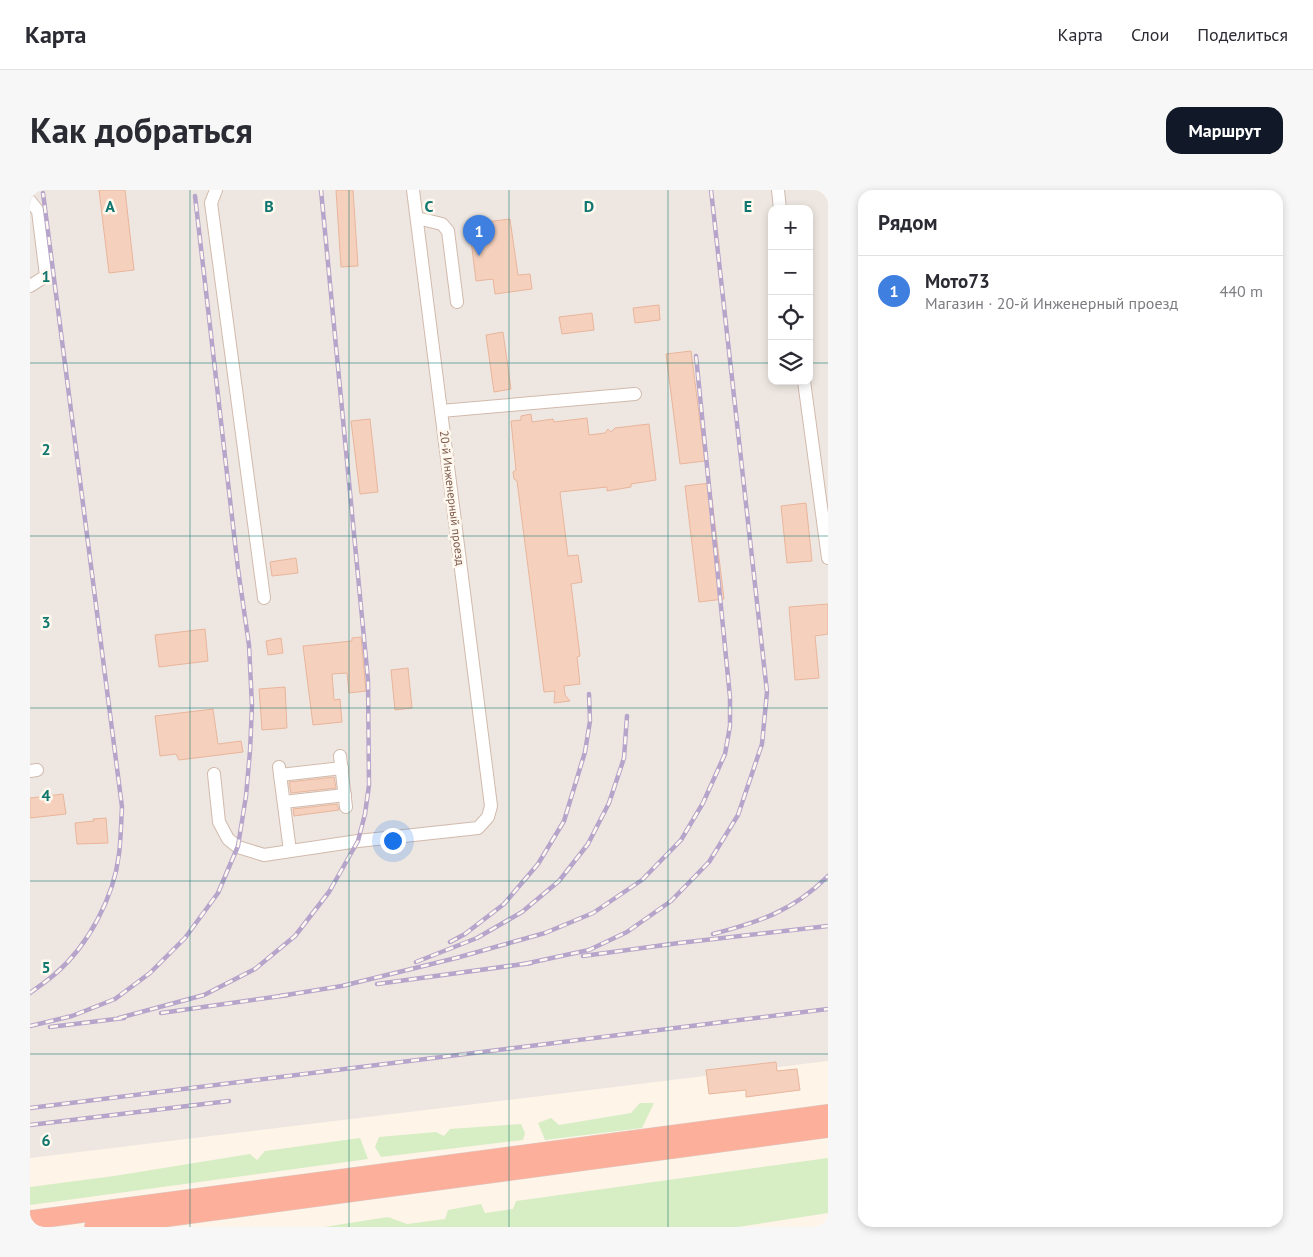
<!DOCTYPE html>
<html lang="ru">
<meta charset="utf-8">
<style>
:root{--surface:#fff;--page:#f7f7f7;--text:#2b2b33;--muted:#7c7c81;--line:#e1e1e2;--accent:#111827}
body{margin:0;font-family:"PT Sans",sans-serif;background:var(--page);color:var(--text)}
.controls{position:absolute;right:15px;top:15px;display:grid;overflow:hidden;border-radius:10px;box-shadow:0 2px 8px #0003}
.controls button{width:45px;height:45px;display:grid;place-items:center;padding:0;border:0;border-bottom:1px solid var(--line);background:var(--surface);color:var(--text);font:25px sans-serif}
.you{position:absolute;left:362px;top:650px;width:18px;height:18px;margin:-12px;border:4px solid #fff;border-radius:50%;background:#1a73e8;box-shadow:0 0 0 8px #1a73e833}
.badge{display:grid;place-items:center;width:32px;height:32px;border-radius:50%;background:var(--accent);color:#fff;font-size:16px;font-weight:700}
.pin{position:absolute;translate:-50% -41px;filter:drop-shadow(0 1px 2px #0008)}
.pin::after{content:'';position:absolute;top:26px;width:18px;height:15px;background:inherit;clip-path:polygon(0 0,100% 0,50% 100%)}
.list{margin:0;padding:0;list-style:none}
h2{display:flex;justify-content:space-between;align-items:center;height:65px;margin:0;padding:0 20px;font-size:21px}
h2 small{font-size:16px;font-weight:400;color:var(--muted)}
.list li{display:grid;grid-template-columns:32px 1fr auto;gap:15px;align-items:center;box-sizing:border-box;height:70px;padding:0 20px;border-top:1px solid var(--line)}
.list b{display:block;font-size:19px;white-space:nowrap}
.list p{margin:0;font-size:16px;white-space:nowrap;color:var(--muted)}
.list em{font-size:16px;font-style:normal;color:var(--muted)}
.icon{flex:none;width:28px;height:28px;fill:none;stroke:currentColor;stroke-width:2;stroke-linecap:round;stroke-linejoin:round}
.map{position:relative;flex:none;width:798px;height:1037px;overflow:hidden;border-radius:15px}
header{display:flex;align-items:center;gap:30px;box-sizing:border-box;height:70px;padding:0 25px;background:var(--surface);border-bottom:1px solid var(--line)}
header strong{font-size:24px}
nav{display:flex;gap:28px;margin-inline-start:auto;font-size:18px}
.intro{display:flex;align-items:center;justify-content:space-between;box-sizing:border-box;height:120px;padding:0 30px}
h1{margin:0;font-size:35px}
.button{padding:12px 22px;border-radius:15px;background:var(--accent);color:#fff;font-size:18px;font-weight:700}
main{display:flex;gap:30px;padding:0 30px}
aside{flex:1;background:var(--surface);border-radius:15px;box-shadow:0 2px 8px #0003}
.map>svg:first-child{display:block}
</style>
<header>
<strong>Карта</strong>
<nav><a>Карта</a><a>Слои</a><a>Поделиться</a></nav>
</header>
<div class="intro"><h1>Как добраться</h1><a class="button">Маршрут</a></div>
<main>
<div class="map">
<svg width="798" height="1037" viewBox="0 0 798 1037">
<rect width="100%" height="100%" fill="#fef4e8"/>
<!-- industrial -->
<path fill="#eee7e1" fill-rule="evenodd" d="M0,0H798V871L0,968ZM742,19H779V191H742Z"/>
<!-- green -->
<g fill="#d7edc4">
<path d="M610,913H624L612,938L515,950L508,933L521,928L529,935L601,923Z"/>
<path d="M491,934L495,943L493,950L351,967L345,957L349,947L406,942L414,946L420,939Z"/>
<path d="M330,948L338,969L0,1015V997L84,986L220,964L227,970L235,961Z"/>
<path d="M798,968V1023L708,1037H294L358,1027L377,1034L415,1029L418,1020L451,1014L455,1023L483,1019L486,1011Z"/>
</g>
<!-- building -->
<g fill="#f5d0bd" stroke="#e9b59c">
<path d="M69,0H95L104,80L79,83Z"/>
<path d="M306,0H323L328,76L311,77Z"/>
<path d="M480,29L488,85L500,84L502,99L465,104L463,89L446,91L439,34Z"/>
<path d="M629,115L630,130L605,133L603,118Z"/>
<path d="M562,123L564,140L532,144L529,127Z"/>
<path d="M473,142L481,199L464,202L456,145Z"/>
<path d="M661,161L675,271L650,274L636,164Z"/>
<path d="M501,224L502,232L523,229L524,232L557,228L559,245L575,243L578,239L581,242L585,238L619,234L626,290L601,294V297L577,301V297L530,302L538,366L548,365L552,392L541,394L550,466L547,467L550,494L534,496L535,505L540,511L524,513L525,501L514,502L487,291L484,289L483,282L486,280L481,231L491,230V226Z"/>
<path d="M340,229L348,302L330,304L321,231Z"/>
<path d="M680,293L694,409L669,412L655,296Z"/>
<path d="M776,313L782,371L757,373L751,316Z"/>
<path d="M266,368L268,383L242,386L240,372Z"/>
<path d="M798,414V444L785,446L789,488L765,490L759,417Z"/>
<path d="M175,439L178,471L129,477L125,445Z"/>
<path d="M331,447L336,501L319,503L317,483L302,484L304,510L310,509L312,532L283,535L273,456L322,451V448Z"/>
<path d="M251,448L253,463L238,465L236,451Z"/>
<path d="M378,478L382,518L365,520L361,480Z"/>
<path d="M255,497L257,538L232,540L229,499Z"/>
<path d="M183,519L188,554L211,551L213,562L149,570L146,564L130,566L125,526Z"/>
<path d="M304,587L306,598L261,603L259,592Z"/>
<path d="M33,604L36,624L0,628V608Z"/>
<path d="M307,614L309,620L264,626L263,619Z"/>
<path d="M76,628L78,653L47,654L45,633L64,631L63,629Z"/>
<path d="M746,872L747,881L767,879L770,900L716,907V900L679,904L676,880Z"/>
</g>
<g fill="none" stroke-linecap="round" stroke-linejoin="round">
<defs>
<g id="minor">
<path d="M186,0L181,13L234,408"/>
<path d="M748,0L750,19"/>
<path d="M0,11L8,21L16,86L0,96"/>
<path d="M387,28L412,34L418,41L427,112"/>
<path d="M774,191L798,368"/>
<path d="M411,221L605,204"/>
<path d="M310,566L316,617"/>
<path d="M249,577L260,661"/>
<path d="M0,581L7,580"/>
<path d="M184,584L189,632L198,649L208,657L234,665L328,651L448,638L458,627L461,616L383,0"/>
<path d="M250,585L312,578"/>
<path d="M254,612L315,605"/>
</g>
<g id="highway">
<path d="M0,1030L798,924"/>
<path d="M64,1037L798,938"/>
</g>
</defs>
<!-- minor casing -->
<use href="#minor" stroke="#d1baac" stroke-width="14"/>
<!-- highway casing -->
<use href="#highway" stroke="#dad0cc" stroke-width="20"/>
<!-- minor -->
<use href="#minor" stroke="#fff" stroke-width="12"/>
<!-- highway -->
<use href="#highway" stroke="#fcaf9b" stroke-width="19"/>
<defs>
<g id="rail">
<path d="M683,744C729,732 763,721 798,686"/>
<path d="M420,752L435,744L474,714L508,674L534,631L555,562L560,531L559,504"/>
<path d="M553,766L649,753L798,736"/>
<path d="M386,772L447,748L492,722L529,691L558,654L579,613L594,568L597,526"/>
<path d="M494,774L559,760L597,742L641,711L679,672L708,625L732,554L737,502L681,0"/>
<path d="M347,794L501,773"/>
<path d="M0,803C8,797 17,791 25,784C58,756 84,707 89,664C91,648 91,633 92,617L13,3"/>
<path d="M250,806L312,796L426,768L515,743L563,723L612,690L651,650L673,613L695,564L700,536V507L666,166"/>
<path d="M131,823L258,805"/>
<path d="M89,828L174,805L225,779L265,746L299,702L328,651L335,624L339,595L338,490L291,0"/>
<path d="M0,836L42,826L85,809L120,783L155,748L188,703L208,656L216,606L220,561L222,516L219,455L208,379L165,6"/>
<path d="M20,837L94,828"/>
<path d="M0,918L798,819"/>
<path d="M0,935L199,911"/>
</g>
</defs>
<!-- rail casing -->
<use href="#rail" stroke="#b6a4ca" stroke-width="4.5"/>
<!-- rail -->
<use href="#rail" stroke="#fff8ef" stroke-width="2.5" stroke-dasharray="8" stroke-linecap="butt"/>
</g>
<!-- grid -->
<path fill="none" stroke="#0f766e" stroke-width="1" stroke-opacity="0.55" d="M160,0V1037M319,0V1037M479,0V1037M638,0V1037M0,173H742M779,173H798M0,346H798M0,518H798M0,691H798M0,864H798"/>
<g text-anchor="middle" stroke-width="5" stroke-linejoin="round" paint-order="stroke">
<!-- street labels -->
<g font-size="12" fill="#7a5849" stroke="#fff8ef">
<text transform="translate(422 308) rotate(83)" y="4">20-й Инженерный проезд</text>
</g>
</g>
<g font-size="16" text-anchor="middle" font-weight="bold" fill="#0f766e" stroke="#fff8ef" stroke-width="5" stroke-linejoin="round" paint-order="stroke">
<text x="80" y="22">A</text>
<text x="239" y="22">B</text>
<text x="399" y="22">C</text>
<text x="559" y="22">D</text>
<text x="718" y="22">E</text>
<text x="16" y="92">1</text>
<text x="16" y="265">2</text>
<text x="16" y="438">3</text>
<text x="16" y="611">4</text>
<text x="16" y="783">5</text>
<text x="16" y="956">6</text>
</g>
</svg>
<div class="controls">
<button>+</button>
<button>−</button>
<button><svg class="icon" aria-label="locate" viewBox="0 0 24 24"><circle cx="12" cy="12" r="6"/><path d="M12 2v4M12 18v4M2 12h4M18 12h4"/></svg></button>
<button><svg class="icon" aria-label="layers" viewBox="0 0 24 24"><path d="M12 4l9 5-9 5-9-5zM3 14l9 5 9-5"/></svg></button>
</div>
<div class="you"></div>
<div class="pin badge" style="left:449px;top:66px;background:#3f7fe0">1</div>
</div>
<aside>
<h2>Рядом<small></small></h2>
<ul class="list">
<li><span class="badge" style="background:#3f7fe0">1</span><div><b>Мото73</b><p>Магазин · 20-й Инженерный проезд</p></div><em>440 m</em></li>
</ul>
</aside>
</main>
